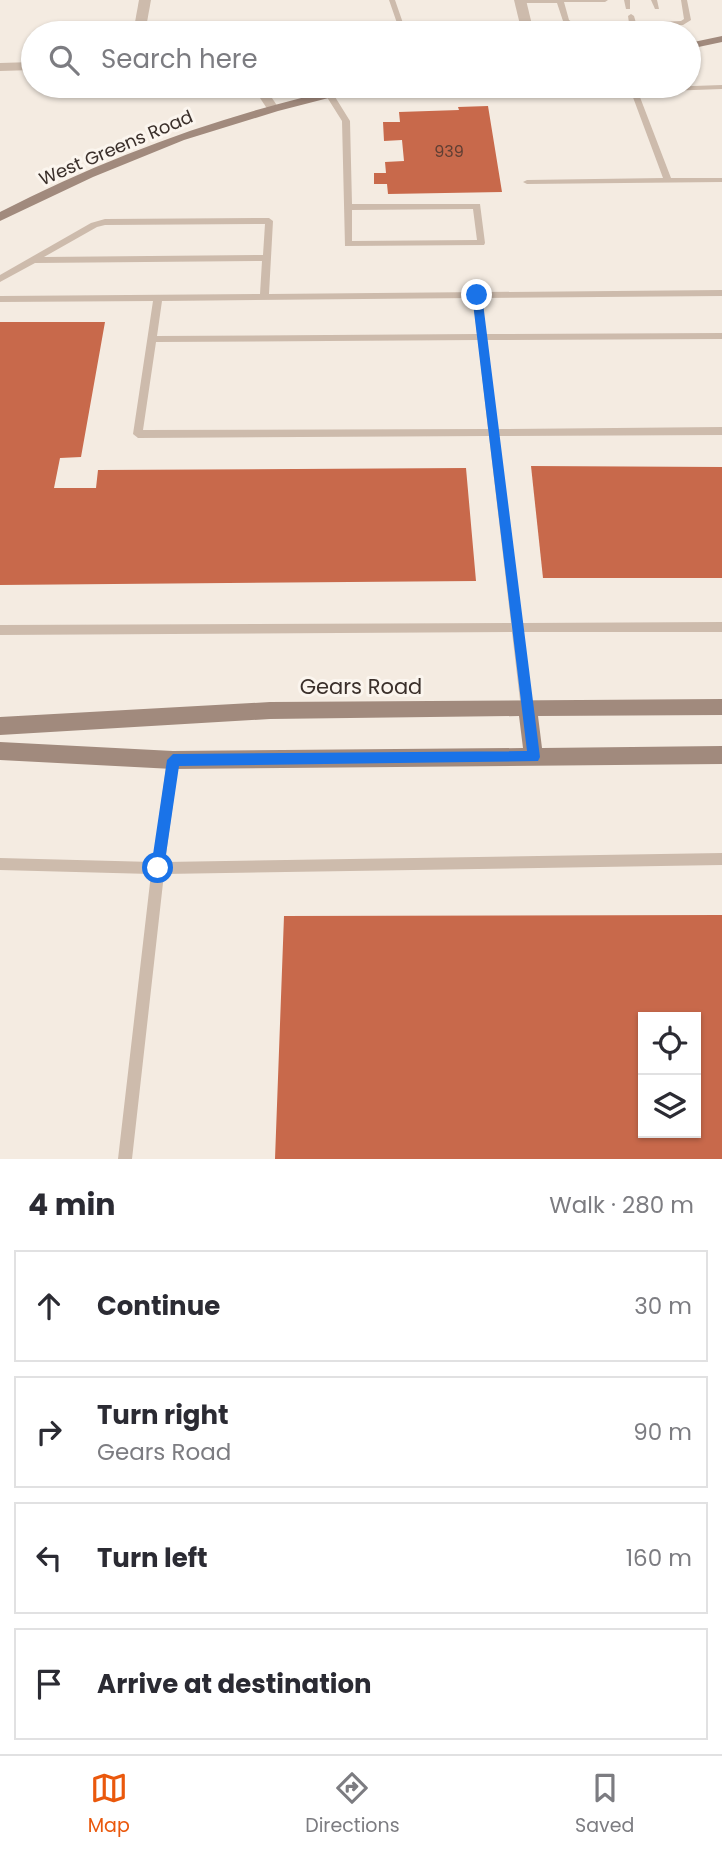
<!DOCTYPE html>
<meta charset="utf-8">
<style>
:root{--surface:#fff;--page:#f2f2f3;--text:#2b2b33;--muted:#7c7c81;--line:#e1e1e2;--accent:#ea580c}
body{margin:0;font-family:Poppins,sans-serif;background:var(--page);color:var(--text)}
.controls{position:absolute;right:21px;bottom:21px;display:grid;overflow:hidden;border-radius:0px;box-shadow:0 2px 5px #0004}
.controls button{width:63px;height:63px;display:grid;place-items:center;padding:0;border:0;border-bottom:2px solid var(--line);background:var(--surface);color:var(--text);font:35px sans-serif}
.stop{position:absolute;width:21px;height:21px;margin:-16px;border:5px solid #1a73e8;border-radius:50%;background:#fff}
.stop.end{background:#1a73e8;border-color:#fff;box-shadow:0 2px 7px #0008}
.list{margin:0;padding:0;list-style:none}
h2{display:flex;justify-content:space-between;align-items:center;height:91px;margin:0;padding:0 28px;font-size:30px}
h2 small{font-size:23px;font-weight:400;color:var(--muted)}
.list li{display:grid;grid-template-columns:46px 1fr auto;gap:21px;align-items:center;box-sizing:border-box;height:112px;margin:0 14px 14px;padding:0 14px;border:2px solid var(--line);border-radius:0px}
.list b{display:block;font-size:26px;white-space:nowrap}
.list p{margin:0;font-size:23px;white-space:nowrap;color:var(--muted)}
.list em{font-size:23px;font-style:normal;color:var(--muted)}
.icon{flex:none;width:38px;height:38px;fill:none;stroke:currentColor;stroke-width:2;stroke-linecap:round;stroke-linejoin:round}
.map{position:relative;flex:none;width:722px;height:1159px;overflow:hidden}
.search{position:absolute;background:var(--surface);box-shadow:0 2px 5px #0004;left:21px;right:21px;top:21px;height:77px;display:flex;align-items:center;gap:18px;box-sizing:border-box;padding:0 24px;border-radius:38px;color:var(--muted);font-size:26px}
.sheet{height:595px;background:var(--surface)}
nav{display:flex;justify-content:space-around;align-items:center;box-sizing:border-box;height:98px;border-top:2px solid var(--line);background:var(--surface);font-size:19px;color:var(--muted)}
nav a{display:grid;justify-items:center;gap:4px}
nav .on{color:var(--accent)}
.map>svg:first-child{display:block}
</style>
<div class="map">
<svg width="722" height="1159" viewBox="0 0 722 1159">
<rect width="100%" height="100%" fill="#f4ebe1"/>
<!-- building -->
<g fill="#c8694b" fill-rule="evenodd">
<path d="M488,106L502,192L388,194L387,184H374V173H386L385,162L404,161L402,140L384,141L383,122H400L399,112L459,110L458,107Z"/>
<path d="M0,322H105L81,457L60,458L54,488H96L98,470L466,468L476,581L0,585Z"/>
<path d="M531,466L722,467V578H543Z"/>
<path d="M722,915V1159H275L284,916ZM643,1017H696V1133H643Z"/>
</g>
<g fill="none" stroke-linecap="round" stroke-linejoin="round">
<!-- lane -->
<g fill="#cdbbac" fill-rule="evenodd">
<path d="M389,0H395L404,26L403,33H397L398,26Z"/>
<path d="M517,0H608L605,2H564L569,20L572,22L629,23L628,16L631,14L634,16L636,23L681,21L684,19L681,0H687L691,20L683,25L637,27L639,33H633L630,27L569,25L563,21L557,3H520L518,2Z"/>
<path d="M624,0H630V9H626Z"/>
<path d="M651,0H657L659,9H655Z"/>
<path d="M722,85V89L638,92L671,178H722V182L527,184L523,182L527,180L663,178L631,92L537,95L533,93V86H539L540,91L629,88V86H635L636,88Z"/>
<path d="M326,92H332L350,121L352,204H480L485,243L484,245L345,246L342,121L325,94ZM473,209L477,240L352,241V210Z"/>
<path d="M269,218L273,221L269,294L722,290V296L482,298L486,334L722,333V339L487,340L498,429L722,427V435L499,436L522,623L722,622V632H523L533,709L531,713L527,714L523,713L521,709L512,632L0,635V625L511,623L489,436L138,438L133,434L153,301L0,302V296L260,294L262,261L35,263L0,282V275L91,223L105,219ZM265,224L263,255L44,257L97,227L105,225ZM473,298L477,334L157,336L162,301ZM478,340L488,429L143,430L156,342Z"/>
<path d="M173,755L177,756L179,760L165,862L722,853V865L164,874L132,1159H118L151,874L0,870V858L153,862L167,760L169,756Z"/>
</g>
<!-- street -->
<g fill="#cdbbac" fill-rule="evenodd">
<path d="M139,0H151L145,33H133Z"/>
<path d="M514,0H526L534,33H522Z"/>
<path d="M33,62V70L0,71V63Z"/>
<path d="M252,86H264L278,107L276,110H268Z"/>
</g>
<!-- secondary -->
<g fill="#a18a7d" fill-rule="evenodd">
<path d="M722,36V42L689,49V43Z"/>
<path d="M353,86H375L278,111L184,140L93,177L0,221V212C113,154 230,112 353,86Z"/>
<path d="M722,699V715L538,716L542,748L722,746V764L173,769L0,760V742L173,751L523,748L519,716L270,719L0,735V717L270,702Z"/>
</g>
</g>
<!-- route -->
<path fill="#1a73e8" d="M477,292L482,295L540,757L538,761L179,766L164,868L158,875L153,873L151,868L167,760L173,754L527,751L472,295Z"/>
<g text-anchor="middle" stroke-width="6" stroke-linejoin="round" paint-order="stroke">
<!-- far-number labels -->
<g font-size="16" fill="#5e3e33">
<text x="449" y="157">939</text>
</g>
<!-- far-street labels -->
<g font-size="18" fill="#3b302b" stroke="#fbf5ee">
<text transform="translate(116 148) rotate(-23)" y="6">West Greens Road</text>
</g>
<!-- street labels -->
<g font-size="21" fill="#3b302b" stroke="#fbf5ee">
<text x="361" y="694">Gears Road</text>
</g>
</g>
</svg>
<div class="controls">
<button><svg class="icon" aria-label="locate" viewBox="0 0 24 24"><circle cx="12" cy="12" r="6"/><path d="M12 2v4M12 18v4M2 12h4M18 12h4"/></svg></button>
<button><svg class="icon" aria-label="layers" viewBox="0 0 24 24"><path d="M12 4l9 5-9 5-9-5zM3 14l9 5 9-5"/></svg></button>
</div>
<div class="stop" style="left:158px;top:868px"></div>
<div class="stop end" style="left:477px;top:295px"></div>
<div class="search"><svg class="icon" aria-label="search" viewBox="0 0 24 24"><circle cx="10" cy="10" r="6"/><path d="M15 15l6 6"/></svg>Search here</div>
</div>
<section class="sheet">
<h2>4 min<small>Walk · 280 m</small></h2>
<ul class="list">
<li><svg class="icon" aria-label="ahead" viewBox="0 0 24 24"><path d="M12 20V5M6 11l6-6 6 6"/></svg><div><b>Continue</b></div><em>30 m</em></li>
<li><svg class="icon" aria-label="right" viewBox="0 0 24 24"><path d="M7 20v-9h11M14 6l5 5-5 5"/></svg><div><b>Turn right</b><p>Gears Road</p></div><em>90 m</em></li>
<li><svg class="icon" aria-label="left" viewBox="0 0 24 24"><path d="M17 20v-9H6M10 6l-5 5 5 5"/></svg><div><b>Turn left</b></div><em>160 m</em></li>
<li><svg class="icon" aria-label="arrive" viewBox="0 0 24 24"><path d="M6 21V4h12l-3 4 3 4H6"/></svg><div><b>Arrive at destination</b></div></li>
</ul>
</section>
<nav>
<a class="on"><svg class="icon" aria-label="map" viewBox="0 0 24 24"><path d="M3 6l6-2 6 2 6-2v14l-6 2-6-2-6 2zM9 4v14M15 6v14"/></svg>Map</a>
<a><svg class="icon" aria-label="directions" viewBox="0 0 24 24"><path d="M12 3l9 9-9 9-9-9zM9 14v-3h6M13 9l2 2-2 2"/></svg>Directions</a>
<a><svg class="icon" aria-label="saved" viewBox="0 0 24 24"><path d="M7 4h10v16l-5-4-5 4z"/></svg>Saved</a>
</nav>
